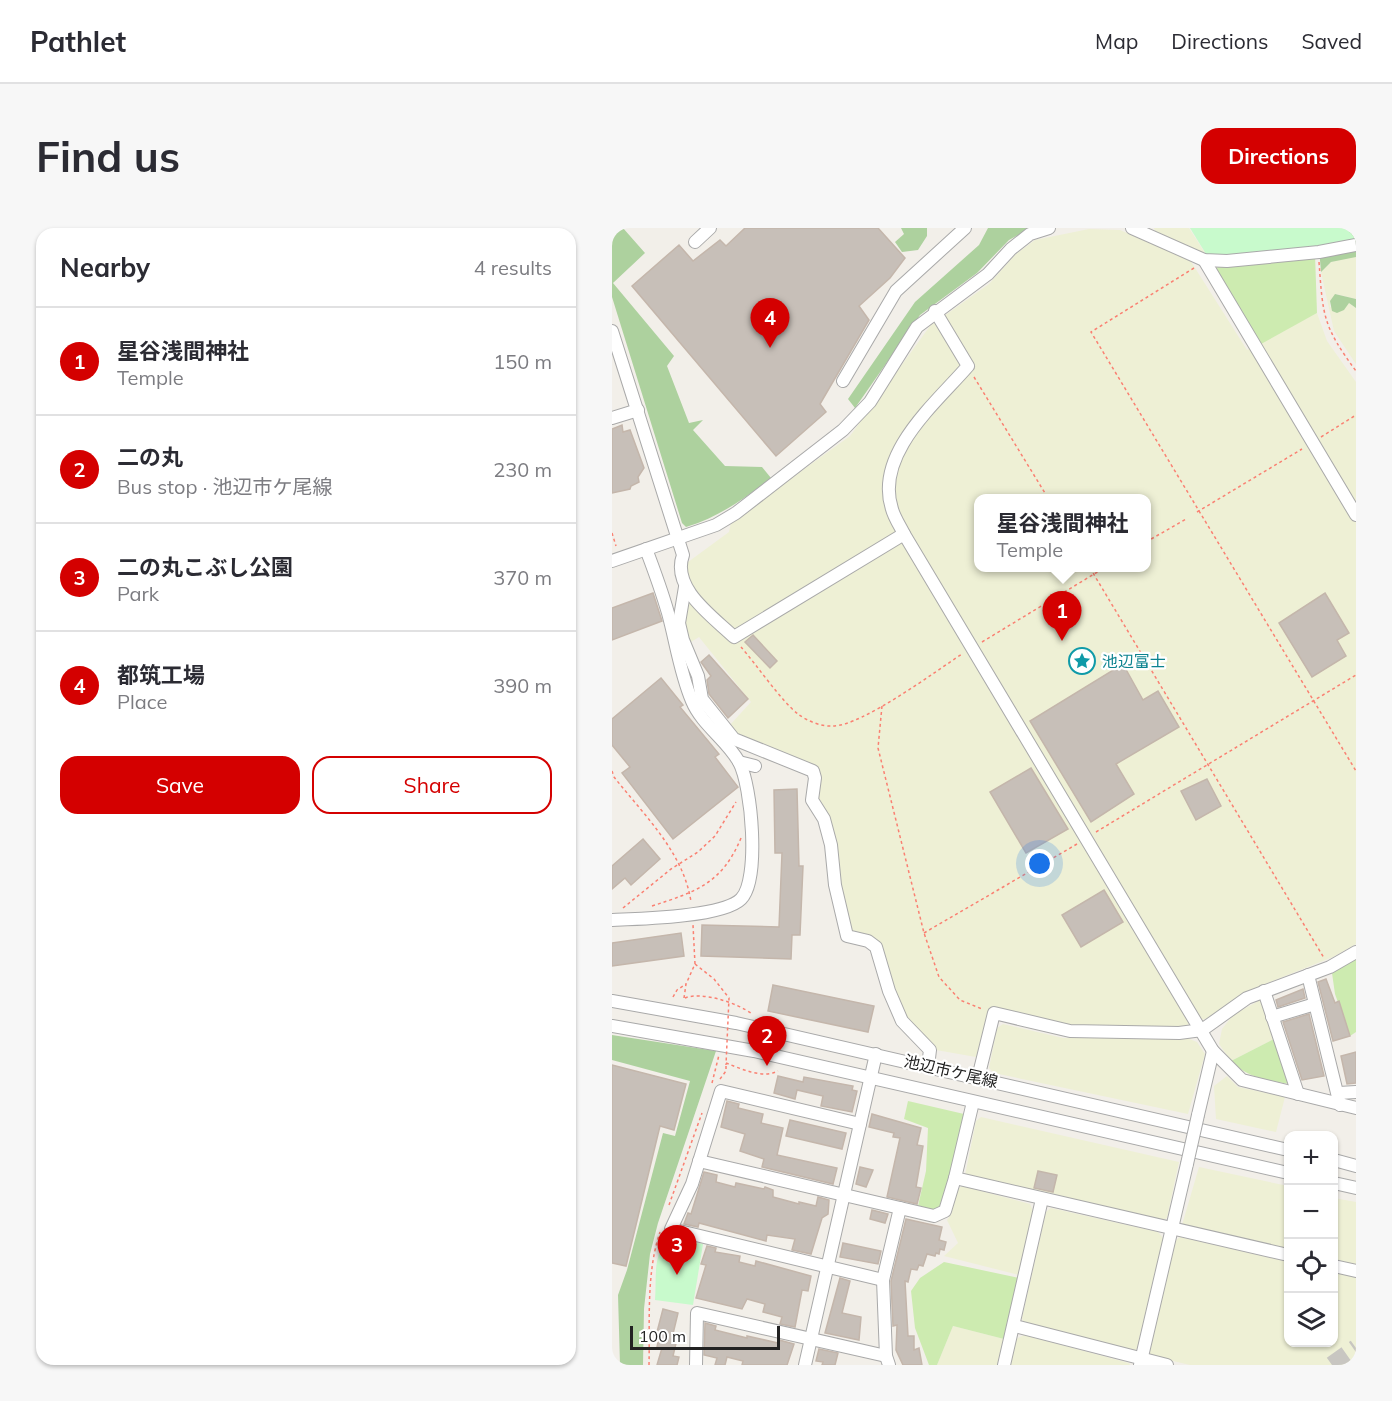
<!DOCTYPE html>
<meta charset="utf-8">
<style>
:root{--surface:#fff;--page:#f7f7f7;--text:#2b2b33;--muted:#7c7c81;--line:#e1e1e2;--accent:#d40000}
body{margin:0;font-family:Mulish,"Noto Sans JP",sans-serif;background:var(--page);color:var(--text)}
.controls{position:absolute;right:18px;bottom:18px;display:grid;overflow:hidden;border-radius:12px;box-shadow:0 2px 4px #0004}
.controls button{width:54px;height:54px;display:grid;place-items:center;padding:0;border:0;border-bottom:2px solid var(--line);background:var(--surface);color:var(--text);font:30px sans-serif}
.scale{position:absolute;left:18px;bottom:15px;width:150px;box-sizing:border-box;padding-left:6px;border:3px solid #222;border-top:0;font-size:16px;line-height:21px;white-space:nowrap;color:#222;-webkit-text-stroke:4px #fff;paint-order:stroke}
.you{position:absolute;left:428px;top:636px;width:21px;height:21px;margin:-15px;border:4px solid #fff;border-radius:50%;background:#1a73e8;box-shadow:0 0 0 9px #1a73e833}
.badge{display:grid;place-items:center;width:39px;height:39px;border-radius:50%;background:var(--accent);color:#fff;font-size:20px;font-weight:700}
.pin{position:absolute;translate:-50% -50px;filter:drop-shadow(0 2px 3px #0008)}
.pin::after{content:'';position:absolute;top:32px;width:21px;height:18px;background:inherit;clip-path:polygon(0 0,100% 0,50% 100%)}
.popup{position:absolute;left:362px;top:266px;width:177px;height:78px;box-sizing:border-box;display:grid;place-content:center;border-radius:12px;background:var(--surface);filter:drop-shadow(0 2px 4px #0005);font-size:20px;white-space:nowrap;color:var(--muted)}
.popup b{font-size:22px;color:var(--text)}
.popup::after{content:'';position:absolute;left:50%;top:100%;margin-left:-12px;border:12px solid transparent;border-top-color:var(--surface)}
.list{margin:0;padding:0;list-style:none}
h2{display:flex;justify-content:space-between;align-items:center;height:78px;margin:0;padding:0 24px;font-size:26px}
h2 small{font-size:20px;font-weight:400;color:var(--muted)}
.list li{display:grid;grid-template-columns:39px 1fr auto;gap:18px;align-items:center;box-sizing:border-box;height:108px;padding:0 24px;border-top:2px solid var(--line)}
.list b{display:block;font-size:22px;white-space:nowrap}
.list p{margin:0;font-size:20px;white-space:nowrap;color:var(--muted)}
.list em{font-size:20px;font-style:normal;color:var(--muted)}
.actions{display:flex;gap:12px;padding:18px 24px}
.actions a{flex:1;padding:14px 0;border:2px solid var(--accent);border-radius:18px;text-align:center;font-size:21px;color:var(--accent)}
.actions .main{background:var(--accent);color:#fff}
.icon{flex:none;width:33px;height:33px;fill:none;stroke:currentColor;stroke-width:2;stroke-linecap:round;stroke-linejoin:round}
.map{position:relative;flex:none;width:744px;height:1137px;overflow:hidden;border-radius:18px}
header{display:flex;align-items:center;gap:36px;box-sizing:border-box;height:84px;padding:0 30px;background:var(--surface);border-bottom:2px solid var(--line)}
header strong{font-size:28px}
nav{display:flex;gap:33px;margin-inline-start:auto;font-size:21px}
.intro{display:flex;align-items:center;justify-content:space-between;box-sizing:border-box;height:144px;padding:0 36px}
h1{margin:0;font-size:42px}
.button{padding:15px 27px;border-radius:18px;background:var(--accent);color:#fff;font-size:21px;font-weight:700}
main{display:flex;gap:36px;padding:0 36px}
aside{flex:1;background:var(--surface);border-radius:18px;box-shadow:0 2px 4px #0004}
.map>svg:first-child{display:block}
</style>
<header>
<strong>Pathlet</strong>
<nav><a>Map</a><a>Directions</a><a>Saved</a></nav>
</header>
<div class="intro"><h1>Find us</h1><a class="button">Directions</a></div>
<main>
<aside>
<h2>Nearby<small>4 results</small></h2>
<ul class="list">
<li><span class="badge">1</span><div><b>星谷浅間神社</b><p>Temple</p></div><em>150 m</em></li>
<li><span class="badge">2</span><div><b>二の丸</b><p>Bus stop · 池辺市ケ尾線</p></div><em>230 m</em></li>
<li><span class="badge">3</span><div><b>二の丸こぶし公園</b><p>Park</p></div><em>370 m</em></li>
<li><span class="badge">4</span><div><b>都筑工場</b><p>Place</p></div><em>390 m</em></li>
</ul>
<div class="actions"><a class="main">Save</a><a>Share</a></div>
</aside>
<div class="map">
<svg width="744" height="1137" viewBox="0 0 744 1137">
<rect width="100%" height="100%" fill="#f2efe9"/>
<!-- farmland -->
<g fill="#eef0d5" fill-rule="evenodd">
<path d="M542,0H577L593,25L576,21L544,6Z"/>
<path d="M477,1L508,2L578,32L635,122L705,85L715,113L744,154V716L721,729L638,762L595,790L566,800H461L378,780L364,829L324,822L293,791L280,763L270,718L260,709L240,703L227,656L225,620L218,590L207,570L208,543L203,537L133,512L117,498L139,474L87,409L79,414L74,407L72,397V337L117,304L119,294L238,208L318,98L377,56L404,26L423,12ZM366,270H534V340H366Z"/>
<path d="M740,28L744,29V71L724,66L718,73V79L737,75L744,80V136L722,103L709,44L719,34Z"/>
<path d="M650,771L664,810L619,833L607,816L610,801L621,787Z"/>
<path d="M391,796L451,810H575L585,814L593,826L576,886L382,845L377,840L385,800Z"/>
<path d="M615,848L626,859L673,869L664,904L604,891L602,858Z"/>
<path d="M369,889L567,934L555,990L549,993L353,947L364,893Z"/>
<path d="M587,939L676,958V1021L570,997Z"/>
<path d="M350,958L418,976L421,983L407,1047L332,1028L346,1015L335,992L340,985L336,982L346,961Z"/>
<path d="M722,970L744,974V1037L722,1031Z"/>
<path d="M439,980L546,1004L551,1010L525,1121L519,1124L413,1098L410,1090L434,984Z"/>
<path d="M568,1009L676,1034V1114H722V1044L744,1049V1137H578L540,1128L536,1123L563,1013Z"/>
<path d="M341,1098L392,1111L386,1137H325Z"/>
<path d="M412,1107L517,1135L518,1137H399L404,1111Z"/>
</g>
<!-- grass -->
<g fill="#cdebb0">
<path d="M703,26L705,85L649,116L603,41L609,37Z"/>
<path d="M744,729V804L738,808L723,766L720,745Z"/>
<path d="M664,810L678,856C654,852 636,850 619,833Z"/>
<path d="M296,873L352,886L330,980L323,984L306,978L314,943L316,900L292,891Z"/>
<path d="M332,1034L407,1050L392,1111L341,1098L325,1137H317L303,1100L299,1063L308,1050Z"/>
</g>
<!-- forest -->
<g fill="#add19e">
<path d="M0,0H11L33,25L1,55L62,128L55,138L77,195L91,192L81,202L113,238L150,239L159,250C132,271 107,289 74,299L70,295L0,69Z"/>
<path d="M289,0H315V8L306,22L290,24L283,14L292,6Z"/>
<path d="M376,0H419L397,12L365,45L308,87L243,180L236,171L303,74L367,17Z"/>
<path d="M744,0V29L719,34L709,44L707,20Z"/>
<path d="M723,66L744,71V80L737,75L732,82L725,85L720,83L718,73Z"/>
<path d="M0,807L104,823L46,995L38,1026L32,1081L31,1137H8L6,1067L15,1042L51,905L63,908L78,853L0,832Z"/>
</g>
<!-- park -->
<g fill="#c8facc">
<path d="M578,0H744V11L707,20L616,29L594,26Z"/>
<path d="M63,1009L91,1016L81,1077L43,1072C45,1049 39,1019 63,1009Z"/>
</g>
<!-- building -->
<g fill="#c7bfb8" stroke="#c4b6ab" stroke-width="1.5">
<path d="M133,0H266L293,30L278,50L247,78L257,92L208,176L214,184L164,228L20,58L67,17L81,33L108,12L114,18Z"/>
<path d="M10,197L11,204L18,202L32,240L26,249L27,254L19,258L18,261L0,265V201Z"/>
<path d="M41,365L50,393L0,412V380Z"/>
<path d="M713,365L737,405L725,412L734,428L700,449L667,395Z"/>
<path d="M141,407L165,433L158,440L133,414Z"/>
<path d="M97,427L136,471L116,490L97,466L95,452L99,448L89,434Z"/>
<path d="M511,436L531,472L546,463L567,499L504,536L522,566L479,594L418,493Z"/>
<path d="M49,450L71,477L68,479L107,526L103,529L126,559L61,611L10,545L18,539L0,517V491Z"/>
<path d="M419,540L456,601L414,625L378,564Z"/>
<path d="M595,551L609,578L584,592L569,563Z"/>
<path d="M185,561L187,638H191L188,707H180L179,731L89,728L90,697L167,699L170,625H163L162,562Z"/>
<path d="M31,611L48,631L19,657L13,650L0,661V638Z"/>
<path d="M492,662L511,694L469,719L450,687Z"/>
<path d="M69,705L72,728L0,738V715Z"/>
<path d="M714,751L723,775L727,773L738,808L721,813L706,754Z"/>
<path d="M161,757L262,778L256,804L156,783Z"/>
<path d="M691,761L693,770L666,779L664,772Z"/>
<path d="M697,786L712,848L690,852L671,794Z"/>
<path d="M744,824V855L735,856L729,828Z"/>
<path d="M0,837L74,856L62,902L48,898L14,1038L0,1035Z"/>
<path d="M166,848L191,854L192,849L241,858L240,862L245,863L240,884L209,878L211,868L185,862L183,871L162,865Z"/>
<path d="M115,873L127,876L126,880L151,886L149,895L171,900L165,927L225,940L221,956L150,939L152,931L128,923L133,906L109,899Z"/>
<path d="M260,886L309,900L305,917L311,918L304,959L309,960L305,976L275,969L288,910L281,909L282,905L257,899Z"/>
<path d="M178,892L234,905L230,921L174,908Z"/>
<path d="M248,939L261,942L254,959L244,956Z"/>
<path d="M426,943L445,947L441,964L422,960Z"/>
<path d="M92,944L105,947L104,954L123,959L124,955L152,961L153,959L161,962V969L187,976V974L204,978L206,969L217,972L216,986L210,990L199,1026L180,1022L183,1011L155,1007L154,1013L87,995L86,999L72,996L76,985L79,986Z"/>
<path d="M260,982L276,986L273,995L258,991Z"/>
<path d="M294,991L330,999L327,1012L334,1014L332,1022L328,1021L327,1026L324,1025L323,1028L315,1026L311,1038L307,1037L305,1042L299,1041L296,1054L293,1053L296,1108H302V1122L307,1120L310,1137H291L284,1122L285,1097L281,1098L279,1053Z"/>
<path d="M231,1015L269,1023L266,1036L228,1029Z"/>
<path d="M95,1018L104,1020L103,1024L128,1028L127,1034L143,1038L144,1033L199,1048L196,1063L190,1062L183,1099L168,1096L170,1089L151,1084L153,1076L135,1071L130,1081L84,1070L94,1037L89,1036Z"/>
<path d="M228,1050L238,1053L230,1085L249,1089L247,1112L213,1105Z"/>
<path d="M51,1081L66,1085L60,1110L65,1111L61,1128L67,1129L65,1137H45L50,1120L45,1119L48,1105L45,1104Z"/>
<path d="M93,1095L104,1098L103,1102L135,1110V1108L166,1115L167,1112L182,1116L175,1137H130L131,1133L115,1129L113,1137H103L105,1130L92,1127Z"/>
<path d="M207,1121L226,1125L223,1137H210L211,1134L204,1133Z"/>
</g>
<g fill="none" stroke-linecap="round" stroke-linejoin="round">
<!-- highway-tunnel -->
<path stroke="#c8c6c1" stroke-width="18" stroke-dasharray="18 9" stroke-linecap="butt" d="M720,1137L744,1120"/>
<defs>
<g id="minor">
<path d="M520,0L592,32L615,33L707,24L744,17"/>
<path d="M83,14L98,0"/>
<path d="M592,32L744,287"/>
<path d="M323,83L356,138C324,175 262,226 280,281C282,289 288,298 292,306L601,823L630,852L744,880"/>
<path d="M0,103L71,327C59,360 100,388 122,409L292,306"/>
<path d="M231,153L284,63L353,0"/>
<path d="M0,190L26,182"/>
<path d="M0,333L104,297L124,285L231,202L258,174L305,99L376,46L399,21L418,6L437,0"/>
<path d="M73,359L67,395L71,412L86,448L90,471L122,511L201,543L203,550L200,572L212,591L219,617L223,657L235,708L256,713L264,719L277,763L290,793L318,822L316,838"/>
<path d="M127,534L143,538"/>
<path d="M0,692C27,691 111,689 129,671C148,652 140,558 127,534C115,512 90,497 80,473C68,445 64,414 56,385C50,364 42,342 34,321"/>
<path d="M696,747L728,877"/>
<path d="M652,763L686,866"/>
<path d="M0,773L124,795L676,922"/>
<path d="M660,789L703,776"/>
<path d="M0,798L142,823L676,945"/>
<path d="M366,850L382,785L458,803L567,805L590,802L635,770L718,739L744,724"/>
<path d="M727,865L744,864"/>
<path d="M361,874L343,950L676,1027"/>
<path d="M586,887L601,823"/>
<path d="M248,896L109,863L80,956L59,1001L271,1052"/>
<path d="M722,932L744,938"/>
<path d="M87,933L288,980L271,1052L274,1128L277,1137"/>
<path d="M722,955L744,960"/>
<path d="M288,980L322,988L333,983L343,950"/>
<path d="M722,1038L744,1043"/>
<path d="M403,1098L555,1137"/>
<path d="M84,1137L85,1085L274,1128"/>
<path d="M193,1137L264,826"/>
<path d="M392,1137L430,971"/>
<path d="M528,1137L575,936"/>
</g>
</defs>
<!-- minor casing -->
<use href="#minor" stroke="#a9a9a9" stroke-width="14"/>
<!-- path -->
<g stroke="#fa8072" stroke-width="1.5" stroke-dasharray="3 3" stroke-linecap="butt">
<path d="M707,34C711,89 711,98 744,143"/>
<path d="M582,40L479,104L744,543"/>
<path d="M362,149L436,270"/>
<path d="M709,209L744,187"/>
<path d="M585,284L690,221"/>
<path d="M0,305L4,318"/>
<path d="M534,314L574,291"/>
<path d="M478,340L712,730"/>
<path d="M370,414L492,340"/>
<path d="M129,419C144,436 170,474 186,486C195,493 210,499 221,498C250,498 324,443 350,426"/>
<path d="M270,478L266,520L312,705L327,749L348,772L370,781"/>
<path d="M0,543L2,549C32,587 72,625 79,674"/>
<path d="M484,604L744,447"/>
<path d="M40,678C83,664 110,656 129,610"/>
<path d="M11,680L59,641L86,624L103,608L124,574"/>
<path d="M312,705L465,616"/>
<path d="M61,769L65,762L74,756"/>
<path d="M72,770L74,756L83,736L81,697"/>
<path d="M73,770C89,763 126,775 140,786"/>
<path d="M114,835C130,841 150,851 166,843"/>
<path d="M108,851L114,843V837"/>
<path d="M100,855L107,827"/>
<path d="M57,977L90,885"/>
<path d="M54,1032L55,1012"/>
<path d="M37,1137C38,1094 34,1045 48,1004"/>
</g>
<!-- minor -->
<use href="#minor" stroke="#fff" stroke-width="12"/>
<defs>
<path id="minor-bridge" d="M575,936L586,887"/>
</defs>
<!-- minor-bridge casing -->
<use href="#minor-bridge" stroke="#a9a9a9" stroke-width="14" stroke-linecap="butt"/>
<!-- path-bridge -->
<path stroke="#fa8072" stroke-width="1.5" stroke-dasharray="3 3" stroke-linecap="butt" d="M83,736L102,751L117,770L114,837"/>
<!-- minor-bridge -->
<use href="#minor-bridge" stroke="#fff" stroke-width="12"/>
</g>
<!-- icons -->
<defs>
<symbol id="sight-ring" viewBox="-11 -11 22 22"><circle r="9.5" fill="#fff" stroke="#0f9aa8" stroke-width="1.5"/><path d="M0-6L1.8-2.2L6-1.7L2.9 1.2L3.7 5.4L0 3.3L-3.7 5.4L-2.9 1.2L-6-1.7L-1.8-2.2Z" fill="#0f9aa8"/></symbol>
</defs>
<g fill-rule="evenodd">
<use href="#sight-ring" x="455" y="418" width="30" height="30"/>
</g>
<g text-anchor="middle" stroke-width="4.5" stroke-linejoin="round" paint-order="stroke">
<!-- culture labels -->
<g font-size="16" fill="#0d838f" stroke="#fff" text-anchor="start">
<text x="490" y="439">池辺富士</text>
</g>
<!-- street labels -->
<g font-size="16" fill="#222" stroke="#fff">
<text transform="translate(339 843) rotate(13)" y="6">池辺市ケ尾線</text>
</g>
</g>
</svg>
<div class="controls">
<button>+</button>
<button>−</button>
<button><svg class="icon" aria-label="locate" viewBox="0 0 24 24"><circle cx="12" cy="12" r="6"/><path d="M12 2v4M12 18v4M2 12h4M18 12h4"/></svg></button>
<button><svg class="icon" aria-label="layers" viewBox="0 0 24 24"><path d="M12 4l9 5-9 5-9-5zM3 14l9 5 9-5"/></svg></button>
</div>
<div class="scale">100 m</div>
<div class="you"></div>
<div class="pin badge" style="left:450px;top:413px">1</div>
<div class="popup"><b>星谷浅間神社</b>Temple</div>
<div class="pin badge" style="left:155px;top:838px">2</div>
<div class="pin badge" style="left:65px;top:1047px">3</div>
<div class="pin badge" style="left:158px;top:120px">4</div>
</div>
</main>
